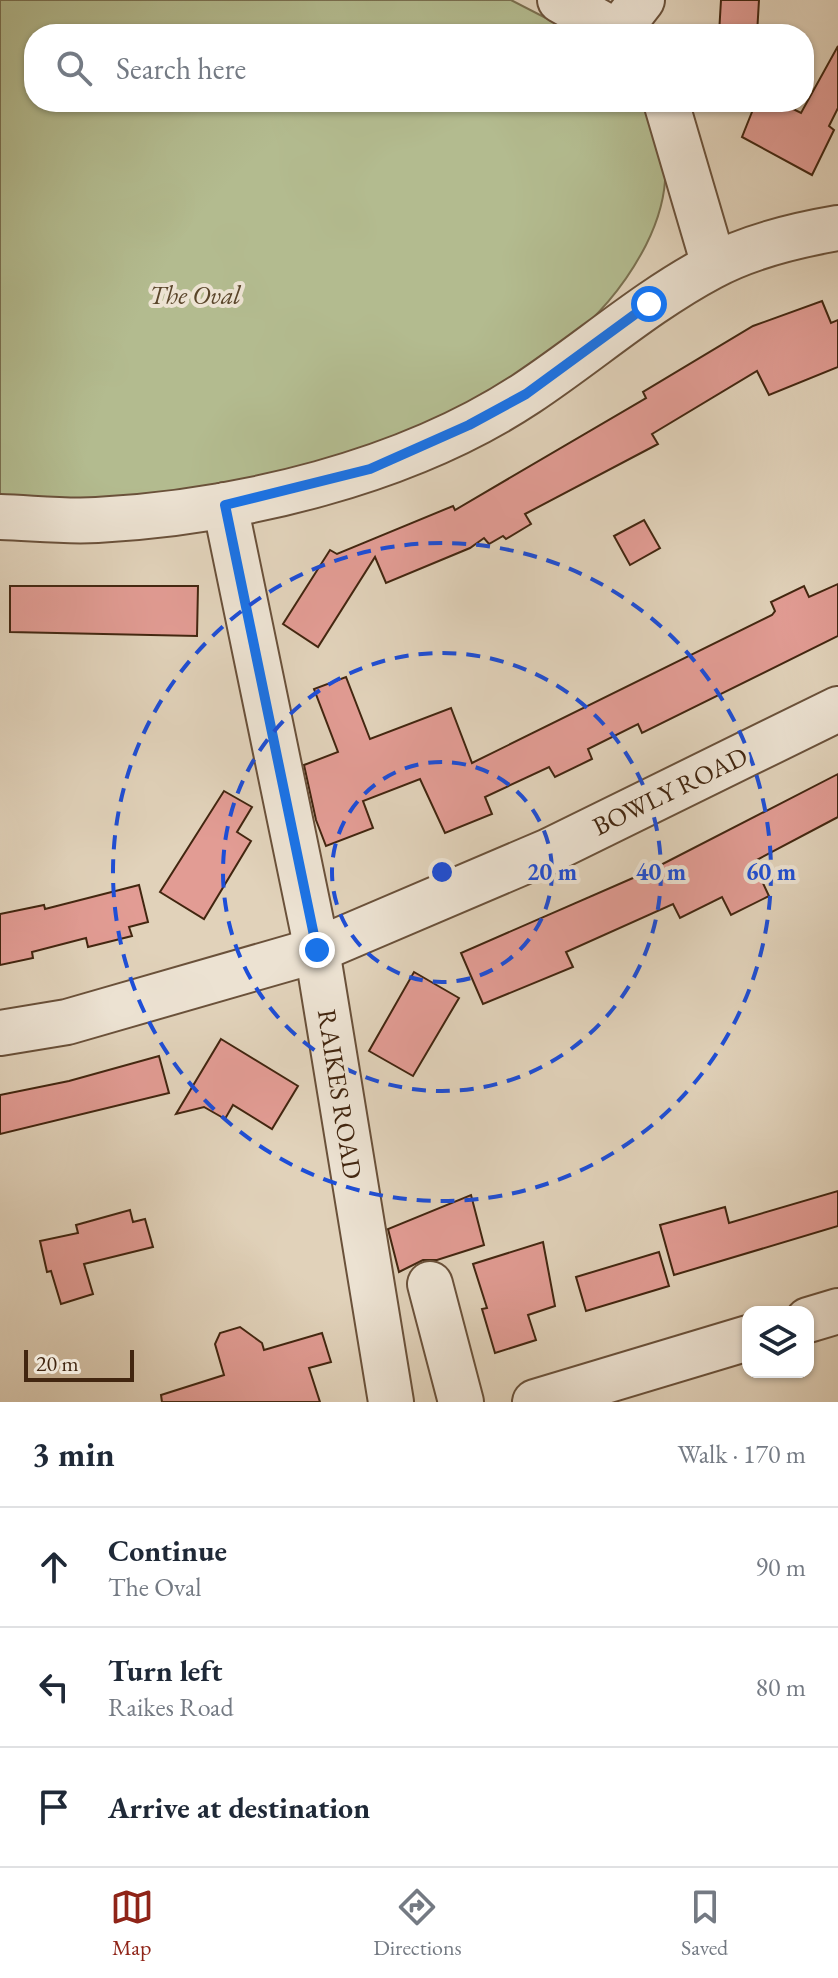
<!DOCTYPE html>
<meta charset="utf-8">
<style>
:root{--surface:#fff;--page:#f6f6f7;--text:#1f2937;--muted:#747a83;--line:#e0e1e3;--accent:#8f2418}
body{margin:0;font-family:"EB Garamond",serif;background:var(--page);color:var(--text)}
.controls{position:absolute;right:24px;bottom:24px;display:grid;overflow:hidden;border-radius:16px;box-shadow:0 2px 6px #0004}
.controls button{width:72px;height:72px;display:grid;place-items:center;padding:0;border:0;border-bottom:2px solid var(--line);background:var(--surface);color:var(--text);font:40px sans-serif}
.scale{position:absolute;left:24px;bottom:20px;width:110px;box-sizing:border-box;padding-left:8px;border:4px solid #422610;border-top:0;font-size:22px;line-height:28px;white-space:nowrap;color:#422610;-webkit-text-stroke:6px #ece2d2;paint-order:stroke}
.stop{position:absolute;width:24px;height:24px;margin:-18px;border:6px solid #1a73e8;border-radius:50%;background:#fff}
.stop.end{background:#1a73e8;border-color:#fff;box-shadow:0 2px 8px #0008}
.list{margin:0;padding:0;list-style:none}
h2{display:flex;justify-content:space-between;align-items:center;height:104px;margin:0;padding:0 32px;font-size:34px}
h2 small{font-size:26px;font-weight:400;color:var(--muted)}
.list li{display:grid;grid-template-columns:52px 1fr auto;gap:24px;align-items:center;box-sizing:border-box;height:120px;padding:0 32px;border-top:2px solid var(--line)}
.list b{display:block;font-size:30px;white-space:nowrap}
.list p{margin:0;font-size:26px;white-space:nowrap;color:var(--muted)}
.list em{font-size:26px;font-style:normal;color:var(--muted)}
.icon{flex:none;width:44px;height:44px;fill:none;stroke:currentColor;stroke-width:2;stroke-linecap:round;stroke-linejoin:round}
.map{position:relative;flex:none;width:838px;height:1402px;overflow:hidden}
.search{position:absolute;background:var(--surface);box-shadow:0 2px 6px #0004;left:24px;right:24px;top:24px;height:88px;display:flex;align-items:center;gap:20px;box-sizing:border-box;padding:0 28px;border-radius:32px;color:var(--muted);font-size:30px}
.sheet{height:464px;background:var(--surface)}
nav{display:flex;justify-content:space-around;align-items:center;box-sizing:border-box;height:112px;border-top:2px solid var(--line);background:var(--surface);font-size:22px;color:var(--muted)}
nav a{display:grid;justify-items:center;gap:4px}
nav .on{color:var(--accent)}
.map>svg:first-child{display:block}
</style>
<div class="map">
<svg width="838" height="1402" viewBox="0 0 838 1402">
<rect width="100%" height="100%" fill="#e1d2ba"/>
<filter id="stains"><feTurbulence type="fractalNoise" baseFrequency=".0025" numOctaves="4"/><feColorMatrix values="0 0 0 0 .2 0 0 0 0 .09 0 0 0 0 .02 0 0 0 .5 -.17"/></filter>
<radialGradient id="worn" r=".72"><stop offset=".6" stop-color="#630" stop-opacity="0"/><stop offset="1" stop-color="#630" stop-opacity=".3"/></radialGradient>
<!-- green -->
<path fill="#b3bb8f" stroke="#7a7050" stroke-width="2" d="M0,0H511L577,34H34V102H644C675,149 670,197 646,245C627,282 599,316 566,342C494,399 356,463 265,479C217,487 164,497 115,499C77,500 38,499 0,499Z"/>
<!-- building -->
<g fill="#e29c94" stroke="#422610" stroke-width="2">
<path d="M721,0H759L757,34H719Z"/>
<path d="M838,46V108L829,126L834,130L812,175L742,137L756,102H779L801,113Z"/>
<path d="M822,301L831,323L838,320V367L769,395L757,371L652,434L658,444L525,514L531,524L506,539L503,536L489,544L484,538L470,548L386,583L375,557L318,647L283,624L330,550L337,554L453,506L455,510L646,398L643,392L753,326Z"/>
<path d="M644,520L660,548L630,565L614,536Z"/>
<path d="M838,584V636L642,733L638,724L588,749L592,759L555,777L549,767L485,797L492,814L445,833L420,779L363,801L373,828L326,846L316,820L304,765L338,752L314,689L346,677L370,739L451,708L472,763L772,615L775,611L771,602L804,586L809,597Z"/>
<path d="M10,586H198L197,636L10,632Z"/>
<path d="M838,774V817L753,862L769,896L731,915L722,897L680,918L673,904L566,952L573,967L483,1004L461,953L649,871Z"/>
<path d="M224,791L252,807L237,832L251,841L204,919L160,892Z"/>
<path d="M139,885L148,922L129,927L132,936L88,947L86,938L32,952L33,958L0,965V914L44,905L45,909Z"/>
<path d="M414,972L459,998L413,1076L369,1051Z"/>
<path d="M221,1039L298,1086L272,1129L233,1105L225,1119L204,1107L176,1114Z"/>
<path d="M159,1056L169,1093L0,1134V1095L69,1081Z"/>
<path d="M838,1191V1226L674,1275L660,1225L725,1207L729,1223Z"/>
<path d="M471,1195L484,1245L437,1260H423L399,1272L388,1229Z"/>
<path d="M130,1210L133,1222L145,1219L153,1247L84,1264L93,1294L61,1304L51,1271L47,1272L40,1241L78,1233L76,1225Z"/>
<path d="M543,1242L555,1306L528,1315L536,1340L495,1353L482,1309L487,1308L473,1264Z"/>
<path d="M659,1252L669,1286L586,1311L576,1277Z"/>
<path d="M240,1327L262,1343L264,1350L322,1333L331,1362L309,1368L320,1402H162L161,1395L224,1375L215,1344L220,1333Z"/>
</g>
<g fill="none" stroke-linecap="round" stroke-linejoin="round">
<defs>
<g id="minor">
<path d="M560,0L620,34"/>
<path d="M618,31L642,0"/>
<path d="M666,102L714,265"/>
<path d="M225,505L317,950L391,1402"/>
<path d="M0,517C32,518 65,522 97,520C240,512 406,473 527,393C589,352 645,302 711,267C748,247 797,235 838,228"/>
<path d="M0,1033L67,1022L317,950L549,851L838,709"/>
<path d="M430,1284L461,1402"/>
<path d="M808,1320L838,1311"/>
<path d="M535,1402L748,1338"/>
</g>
</defs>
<!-- minor casing -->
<use href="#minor" stroke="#6a513a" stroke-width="48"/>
<!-- minor -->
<use href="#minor" stroke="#ece2d2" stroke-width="44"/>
</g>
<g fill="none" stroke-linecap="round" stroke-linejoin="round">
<!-- route -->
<path stroke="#1a73e8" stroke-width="10" d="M317,950L225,505L370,469L469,425L526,394L649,304"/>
</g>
<!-- distance rings -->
<g fill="none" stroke="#1d4ed8" stroke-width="4" stroke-dasharray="14 10">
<circle cx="442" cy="872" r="110"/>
<circle cx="442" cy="872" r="219"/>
<circle cx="442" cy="872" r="329"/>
</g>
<g text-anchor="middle" stroke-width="8" stroke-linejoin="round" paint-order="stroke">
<!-- park labels -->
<g font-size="26" font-style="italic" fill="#594429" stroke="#ece2d2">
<text x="195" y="304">The Oval</text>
</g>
<!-- street labels -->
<g font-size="26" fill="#422610" stroke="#ece2d2">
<text transform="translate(670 791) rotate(-26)" y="9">BOWLY ROAD</text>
<text transform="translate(340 1094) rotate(81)" y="9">RAIKES ROAD</text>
</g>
</g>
<circle cx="442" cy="872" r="12" fill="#1d4ed8" stroke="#ece2d2" stroke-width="4"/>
<g font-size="24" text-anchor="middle" font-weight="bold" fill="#1d4ed8" stroke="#ece2d2" stroke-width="8" stroke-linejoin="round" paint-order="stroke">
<text x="552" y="880">20 m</text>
<text x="661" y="880">40 m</text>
<text x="771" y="880">60 m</text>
</g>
<rect width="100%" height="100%" filter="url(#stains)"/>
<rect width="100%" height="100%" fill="url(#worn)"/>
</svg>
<div class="controls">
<button><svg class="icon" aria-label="layers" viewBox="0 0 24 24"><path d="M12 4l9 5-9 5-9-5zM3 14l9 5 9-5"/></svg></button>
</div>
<div class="scale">20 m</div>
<div class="stop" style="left:649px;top:304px"></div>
<div class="stop end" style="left:317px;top:950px"></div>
<div class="search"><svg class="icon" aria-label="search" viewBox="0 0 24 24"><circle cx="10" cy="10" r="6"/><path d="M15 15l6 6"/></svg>Search here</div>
</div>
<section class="sheet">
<h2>3 min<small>Walk · 170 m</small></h2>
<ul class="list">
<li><svg class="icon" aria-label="ahead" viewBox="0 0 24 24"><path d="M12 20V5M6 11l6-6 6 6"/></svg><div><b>Continue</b><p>The Oval</p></div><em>90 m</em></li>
<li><svg class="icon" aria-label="left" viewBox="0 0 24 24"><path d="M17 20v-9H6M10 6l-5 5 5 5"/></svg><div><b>Turn left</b><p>Raikes Road</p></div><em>80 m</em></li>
<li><svg class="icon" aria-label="arrive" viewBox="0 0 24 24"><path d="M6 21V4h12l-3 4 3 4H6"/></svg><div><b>Arrive at destination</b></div></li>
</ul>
</section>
<nav>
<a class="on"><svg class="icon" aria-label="map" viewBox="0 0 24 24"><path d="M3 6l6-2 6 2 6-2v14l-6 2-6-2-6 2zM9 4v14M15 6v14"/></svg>Map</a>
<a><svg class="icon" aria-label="directions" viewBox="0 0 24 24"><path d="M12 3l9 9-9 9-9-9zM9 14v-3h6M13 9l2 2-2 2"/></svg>Directions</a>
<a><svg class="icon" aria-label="saved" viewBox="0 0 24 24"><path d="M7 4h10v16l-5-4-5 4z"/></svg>Saved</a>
</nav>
